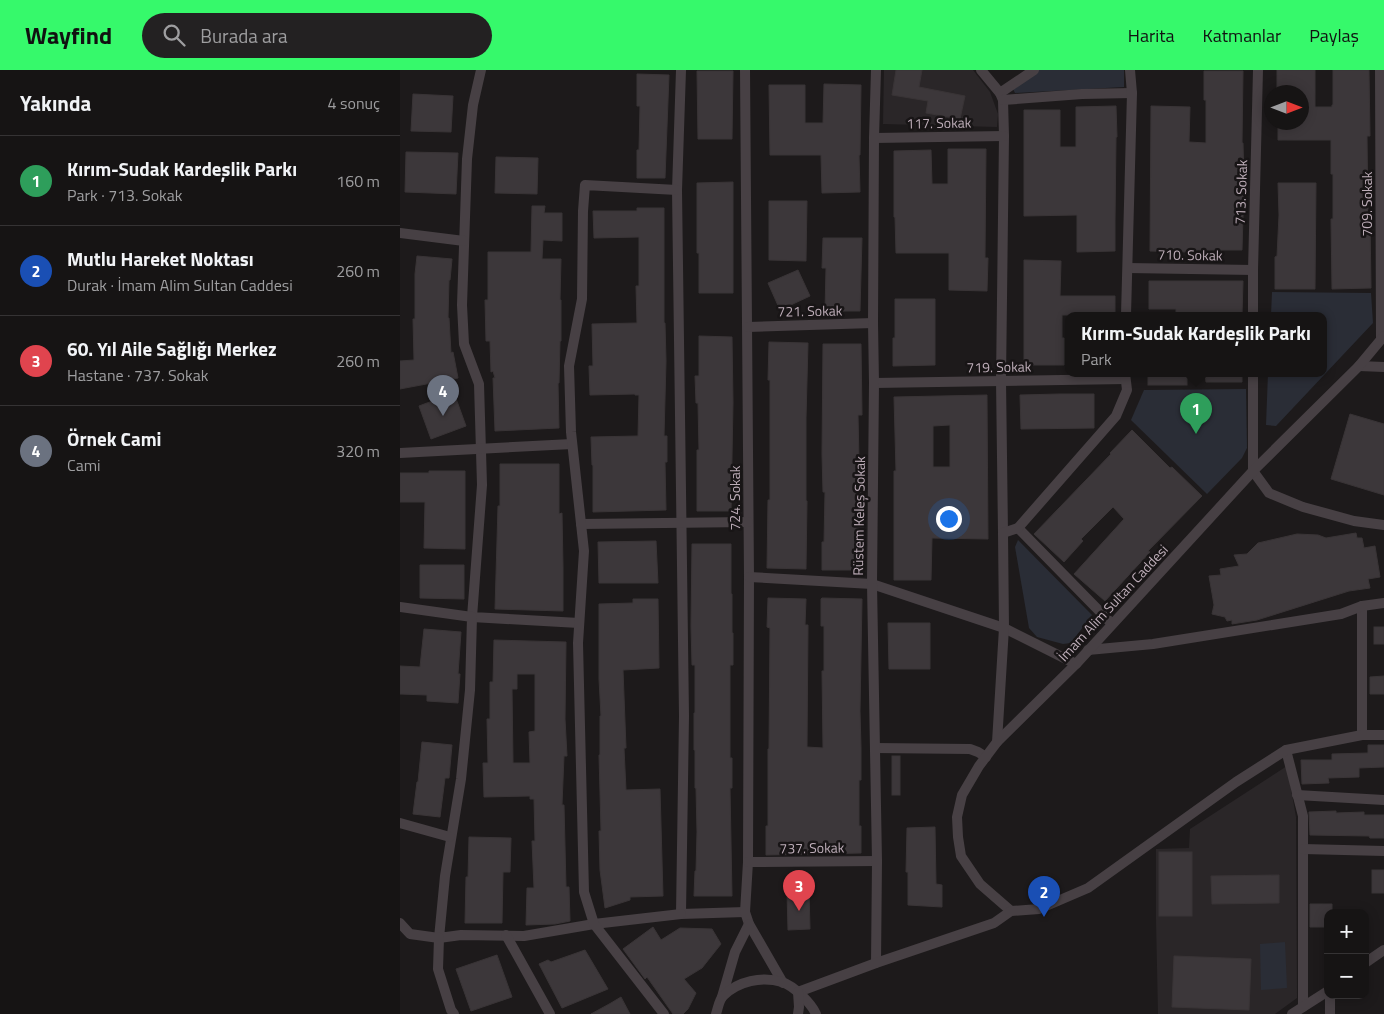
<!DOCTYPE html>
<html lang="tr">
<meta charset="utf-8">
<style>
:root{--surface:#161414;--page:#232122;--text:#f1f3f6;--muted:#9e9ea0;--line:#353334;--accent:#36f96b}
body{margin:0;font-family:"Titillium Web",sans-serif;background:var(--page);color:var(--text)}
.controls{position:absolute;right:15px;bottom:15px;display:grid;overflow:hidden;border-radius:10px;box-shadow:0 2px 12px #0003}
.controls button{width:45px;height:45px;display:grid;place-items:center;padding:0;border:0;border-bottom:1px solid var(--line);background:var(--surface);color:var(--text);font:25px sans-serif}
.compass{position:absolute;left:864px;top:15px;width:45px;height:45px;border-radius:50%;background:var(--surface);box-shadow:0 2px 12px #0003;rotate:90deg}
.you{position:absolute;left:548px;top:448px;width:18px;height:18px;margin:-12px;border:4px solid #fff;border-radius:50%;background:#1a73e8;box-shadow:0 0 0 8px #1a73e833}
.badge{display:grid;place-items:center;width:32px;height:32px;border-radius:50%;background:var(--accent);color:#fff;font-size:16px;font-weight:700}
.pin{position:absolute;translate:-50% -41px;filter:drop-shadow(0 1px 2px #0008)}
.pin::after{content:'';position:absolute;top:26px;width:18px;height:15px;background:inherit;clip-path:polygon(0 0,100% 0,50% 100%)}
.popup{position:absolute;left:665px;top:242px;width:262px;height:65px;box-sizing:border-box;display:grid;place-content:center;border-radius:10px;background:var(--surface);filter:drop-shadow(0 1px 4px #0005);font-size:16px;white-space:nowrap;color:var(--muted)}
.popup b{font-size:19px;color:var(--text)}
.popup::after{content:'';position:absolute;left:50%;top:100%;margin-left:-10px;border:10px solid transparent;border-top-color:var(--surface)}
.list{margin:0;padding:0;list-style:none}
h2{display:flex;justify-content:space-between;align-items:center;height:65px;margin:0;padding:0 20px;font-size:21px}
h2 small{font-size:16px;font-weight:400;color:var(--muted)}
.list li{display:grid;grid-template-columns:32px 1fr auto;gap:15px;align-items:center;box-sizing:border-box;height:90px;padding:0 20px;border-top:1px solid var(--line)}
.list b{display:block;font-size:19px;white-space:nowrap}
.list p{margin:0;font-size:16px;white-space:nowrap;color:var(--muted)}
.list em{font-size:16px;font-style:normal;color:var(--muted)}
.icon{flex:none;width:28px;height:28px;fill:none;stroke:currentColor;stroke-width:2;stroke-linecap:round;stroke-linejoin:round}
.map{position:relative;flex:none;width:984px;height:944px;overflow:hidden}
header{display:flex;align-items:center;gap:30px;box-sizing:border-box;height:70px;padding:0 25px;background:var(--accent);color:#111}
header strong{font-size:24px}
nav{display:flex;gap:28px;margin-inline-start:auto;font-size:18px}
.search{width:350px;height:45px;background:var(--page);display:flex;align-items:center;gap:12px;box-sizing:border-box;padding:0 18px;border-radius:28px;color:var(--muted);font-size:19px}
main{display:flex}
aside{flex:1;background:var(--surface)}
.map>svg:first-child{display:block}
</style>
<header>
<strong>Wayfind</strong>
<div class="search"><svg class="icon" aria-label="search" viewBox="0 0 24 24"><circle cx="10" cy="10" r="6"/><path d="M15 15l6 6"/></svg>Burada ara</div>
<nav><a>Harita</a><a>Katmanlar</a><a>Paylaş</a></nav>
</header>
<main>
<aside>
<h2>Yakında<small>4 sonuç</small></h2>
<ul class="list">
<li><span class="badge" style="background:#2e9e5b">1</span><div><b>Kırım-Sudak Kardeşlik Parkı</b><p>Park · 713. Sokak</p></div><em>160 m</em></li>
<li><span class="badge" style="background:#1a4fb4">2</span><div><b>Mutlu Hareket Noktası</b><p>Durak · İmam Alim Sultan Caddesi</p></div><em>260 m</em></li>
<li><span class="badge" style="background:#e0444e">3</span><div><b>60. Yıl Aile Sağlığı Merkez</b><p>Hastane · 737. Sokak</p></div><em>260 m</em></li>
<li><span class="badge" style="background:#6b7280">4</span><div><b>Örnek Cami</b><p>Cami</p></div><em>320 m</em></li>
</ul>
</aside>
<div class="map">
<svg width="984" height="944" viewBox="0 0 984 944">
<rect width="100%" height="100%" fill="#1d1a1b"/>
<!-- built -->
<g fill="#2a2628">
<path d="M484,0H573L590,22L598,44L597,57L483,54Z"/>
<path d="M887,696L896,747L897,928L875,944H758L756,849V779L789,778L790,759Z"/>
</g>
<!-- green -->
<g fill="#2a2d36">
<path d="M639,0H724V17L615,23L612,17Z"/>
<path d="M872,222L971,223L973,253L876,356L866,355L868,303H924V245H871Z"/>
<path d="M846,319L847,378L842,388L807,424L731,350L744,320Z"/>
<path d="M618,470L692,545L671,573L663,574L637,567L629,558L615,477Z"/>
<path d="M885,872L887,918L861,920L860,874Z"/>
</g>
<!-- building -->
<g fill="#3c373a" stroke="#393436" fill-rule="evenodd">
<path d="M496,0H522L519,17L565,26L560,49L526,43L528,31L492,25Z"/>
<path d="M877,0H915V37H932V35H933V0H969L970,66H967L968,148H970L971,218L932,219L931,149H933V104H931V70H878V52H902V22H877Z"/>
<path d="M297,1H333L332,69H298Z"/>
<path d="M804,1H843L842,73H843L844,111L842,180H790L789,182L750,181L751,36L790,37L789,72L806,73V30H804Z"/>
<path d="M237,4L269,5L265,108H237V80H239L240,36H237Z"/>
<path d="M424,14L461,15L460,85H459L460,122L422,123L421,85H370L369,15H405V53H423Z"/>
<path d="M13,24L53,26L51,62L11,61Z"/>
<path d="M716,36L717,67H716L715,151V181L677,182V145L624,146V40H660V77H676V37Z"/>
<path d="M548,79H586L585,188H588L587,221L549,220V183H496L495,147H494V81L531,80L532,114H548Z"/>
<path d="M6,82L58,83L56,124L5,122Z"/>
<path d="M96,87L138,88L137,124L95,123Z"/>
<path d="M333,112V223H299V183H297V113Z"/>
<path d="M878,113H916L915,219H875V187L877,186L879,145Z"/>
<path d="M369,131H407L406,191L369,190Z"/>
<path d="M132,136H145L144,143H162V171L143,170L142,189H161L160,230H161V271H160L159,313H158L159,358L95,361L93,308H95L93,301L91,302L90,271H86L85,230H88V182H131Z"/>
<path d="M237,138H264V253H265L266,291L264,366H267V392H265L266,440L193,442V395H192L191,367L238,366L239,325H235V324L190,325L189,296H193L192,254L237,253L236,216H239V167L194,168L193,141H237Z"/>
<path d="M423,168H462L460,241H425L426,198H422Z"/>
<path d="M17,186L52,189L50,210H49L48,248H49L51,283L53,282L58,308L0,319V291L14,290L13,249H15V204Z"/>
<path d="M624,190L661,191L660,226H715V245H662V268H664V295H624Z"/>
<path d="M398,200L410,226L380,240L368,213Z"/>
<path d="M749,211H843L842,245H776V239H749Z"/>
<path d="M495,229H535V295L493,296V268H495Z"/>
<path d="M299,266L332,267L333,333L331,441H297V380H299L298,333H296L295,306H299Z"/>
<path d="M369,272L408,273L406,348V431H407L406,499L367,498L368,430H370V310H368Z"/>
<path d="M423,274H461L462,345H458L459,391H461V432H464L462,500H422V472H424L425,422H423L422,384Z"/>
<rect x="748" y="303" width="39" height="12"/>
<path d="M805,303H842V312H806Z"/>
<path d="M54,323L66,356L31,369L19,336Z"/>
<path d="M659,324H694V358L621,359L620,325Z"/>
<path d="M587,325L588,469L532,468L531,510H494V401H496L494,327ZM550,355V397H533V356Z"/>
<path d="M950,344L984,354V425L931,409Z"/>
<path d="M732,360L770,398L772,397L802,426L748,481L750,482L705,531L674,504L724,449L713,437L681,469L683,471L664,492L634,464L711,384L710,383Z"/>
<path d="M100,394H159V444L162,443L163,497V541L95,539L98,436H100Z"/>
<path d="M29,401H65V479L24,478L25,432H0V403H29Z"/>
<path d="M956,463L957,468H962L964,478L975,476L980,507L968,509L970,518L949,521L857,550L832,554V550L827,551L825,547L812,544L814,535L809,506L821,505L820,499L839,496L834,485L847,484L858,473L897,464L918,465L926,468Z"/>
<path d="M256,471L258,513H199L198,472Z"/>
<path d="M292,474H331V524H332V563H333V595H330V688H332V718H330L332,826H294L295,801H296L297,762L296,718H295V680H294V643H295V595H292L291,556Z"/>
<path d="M20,495H64V529L20,528Z"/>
<path d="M368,528L406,529L405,555H408L407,677L423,678L422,601H424V556H421V529L422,528L462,529L460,641L461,678V710H459V756H461V783L366,785V756H368V679H369L370,558L367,557Z"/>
<path d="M233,529H258L259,598L223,600L226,678H224L226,720L260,719L263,826L230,827V830L205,838L200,800L199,761H201L199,685H200V646H201L199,609V534L233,533Z"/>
<path d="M488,553H530V599H489Z"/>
<rect x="974" y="557" width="10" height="17"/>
<path d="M24,559L61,562L58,604H60L58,633L27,631V625L0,624V596L20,597Z"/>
<path d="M94,570L166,572L165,649L167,686H164L162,735H164L166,817H169L170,851L155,854L126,855L127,818H134L132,771H135L134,729H130V726L84,727L83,693H88L87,649H90V612H93ZM117,604H135V661L129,662L130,693H113L112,619H117Z"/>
<path d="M984,606V624H970V607Z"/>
<path d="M22,672L52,675L49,708H45L40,747L13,744L17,712H18Z"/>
<path d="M968,675H984V697L959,698V707L928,708L929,713L902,714L901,690H932V684L968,683Z"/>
<rect x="492" y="686" width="8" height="39"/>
<path d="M936,741V743L964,742V745H984V768H970L969,766L910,765L909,742Z"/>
<path d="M535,757L536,814L542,815V837L508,835V802H506L507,758Z"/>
<path d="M69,767L111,768L110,802H103L102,853H65L66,807H68Z"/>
<rect x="759" y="782" width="33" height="64"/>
<rect x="972" y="800" width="12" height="23"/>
<path d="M879,805V833L812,834L811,806Z"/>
<path d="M387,822H409L410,859L388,860Z"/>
<path d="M910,834H932V843H928V857H910Z"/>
<path d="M253,857L261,870L280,858L312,859L321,874L302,898L284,909L296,923L288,939L283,944H273L247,907L245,909L223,879Z"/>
<path d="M185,880L208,919L162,938L139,894L148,890L151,892Z"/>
<path d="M97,885L112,927L71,941L56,899Z"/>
<path d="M774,886L851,889L849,940L772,937Z"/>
<path d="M221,927L230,944H191L211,933Z"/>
</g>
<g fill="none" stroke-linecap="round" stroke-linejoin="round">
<!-- minor -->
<g stroke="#474044" stroke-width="10">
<path d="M81,0L73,35L67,89L62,235L64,274L79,314L82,415L72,547L179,553"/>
<path d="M281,0L277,120L284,646L281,844L345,842"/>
<path d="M345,0L349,507L348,792L345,842L349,854L383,913"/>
<path d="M581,0L600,23L603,30L604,66L601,310L603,463"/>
<path d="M980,0L981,268"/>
<path d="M600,23L634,0"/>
<path d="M603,30L682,24L732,23"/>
<path d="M474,68L604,66"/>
<path d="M0,163L64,171"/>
<path d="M728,198L853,200"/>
<path d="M726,245L732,23L730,0"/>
<path d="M853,245V200L858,0"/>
<path d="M348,257L473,253"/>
<path d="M959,296L984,297"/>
<path d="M853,303V401L869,423L903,437L954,451L984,455"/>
<path d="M474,313L725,309"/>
<path d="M0,383L172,374"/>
<path d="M181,454L348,452"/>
<path d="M618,458L712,554"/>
<path d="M349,507L472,514L604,558L676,594"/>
<path d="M962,536V665"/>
<path d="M0,537L72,547L70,620L61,709L45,806L39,868L61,865L124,866L194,854L281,844"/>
<path d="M688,580L753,574L941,544L962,536L984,533"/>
<path d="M597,672L604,558L603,463L618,458L716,346L727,320L725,303"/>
<path d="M475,678L570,679L578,682L586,687"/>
<path d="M886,680L903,746V937"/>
<path d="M897,725L984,730"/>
<path d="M0,753L50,767"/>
<path d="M903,779L984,781"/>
<path d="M348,792L477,791"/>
<path d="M611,841L580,814L561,786L558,767L557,747L562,725L579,696L597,672L676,594L853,401L959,296L984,266"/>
<path d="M0,853L10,864L39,868L38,899L51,940L54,944"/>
<path d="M106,865L150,944"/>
<path d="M476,893L477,791L472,514L474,313L473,253L474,68L476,0"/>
<path d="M965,893L984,880"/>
<path d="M398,922L476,893L594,853L611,841L639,839L688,818L836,712L886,680L962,665H984"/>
<path d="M930,925V944"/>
<path d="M322,927L335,882L349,854"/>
<path d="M264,944L194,854L184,822L178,573L184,481L171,362L169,296L182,229L183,141L185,115L277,120"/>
<path d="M316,944C318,938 319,930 323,926C338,911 362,906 382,912C394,916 411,933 416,944"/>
<path d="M398,944L399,937L398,922"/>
<path d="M892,944L928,921"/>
</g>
</g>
<g text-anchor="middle" stroke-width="5" stroke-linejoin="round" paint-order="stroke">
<!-- street labels -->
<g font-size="14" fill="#bdadb8" stroke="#181516">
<text transform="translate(539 53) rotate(-1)" y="5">117. Sokak</text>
<text transform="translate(841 122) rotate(-88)" y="5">713. Sokak</text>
<text transform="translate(967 134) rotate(-90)" y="5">709. Sokak</text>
<text transform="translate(790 185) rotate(1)" y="5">710. Sokak</text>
<text transform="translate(410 241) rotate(-1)" y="5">721. Sokak</text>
<text transform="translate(599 297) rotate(-1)" y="5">719. Sokak</text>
<text transform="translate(335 428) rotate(-90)" y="5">724. Sokak</text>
<text transform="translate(459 446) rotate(-89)" y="5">Rüstem Keleş Sokak</text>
<text transform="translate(713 533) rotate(-47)" y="5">İmam Alim Sultan Caddesi</text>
<text transform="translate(412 778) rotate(-1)" y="5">737. Sokak</text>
</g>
</g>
</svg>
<div class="controls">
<button>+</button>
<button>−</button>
</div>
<svg class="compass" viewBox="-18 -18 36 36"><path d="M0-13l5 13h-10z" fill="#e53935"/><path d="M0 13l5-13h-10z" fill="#9e9ea0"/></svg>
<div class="you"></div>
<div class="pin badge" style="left:796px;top:364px;background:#2e9e5b">1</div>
<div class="popup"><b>Kırım-Sudak Kardeşlik Parkı</b>Park</div>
<div class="pin badge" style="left:644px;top:847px;background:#1a4fb4">2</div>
<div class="pin badge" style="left:399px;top:841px;background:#e0444e">3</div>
<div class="pin badge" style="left:43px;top:346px;background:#6b7280">4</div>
</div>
</main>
